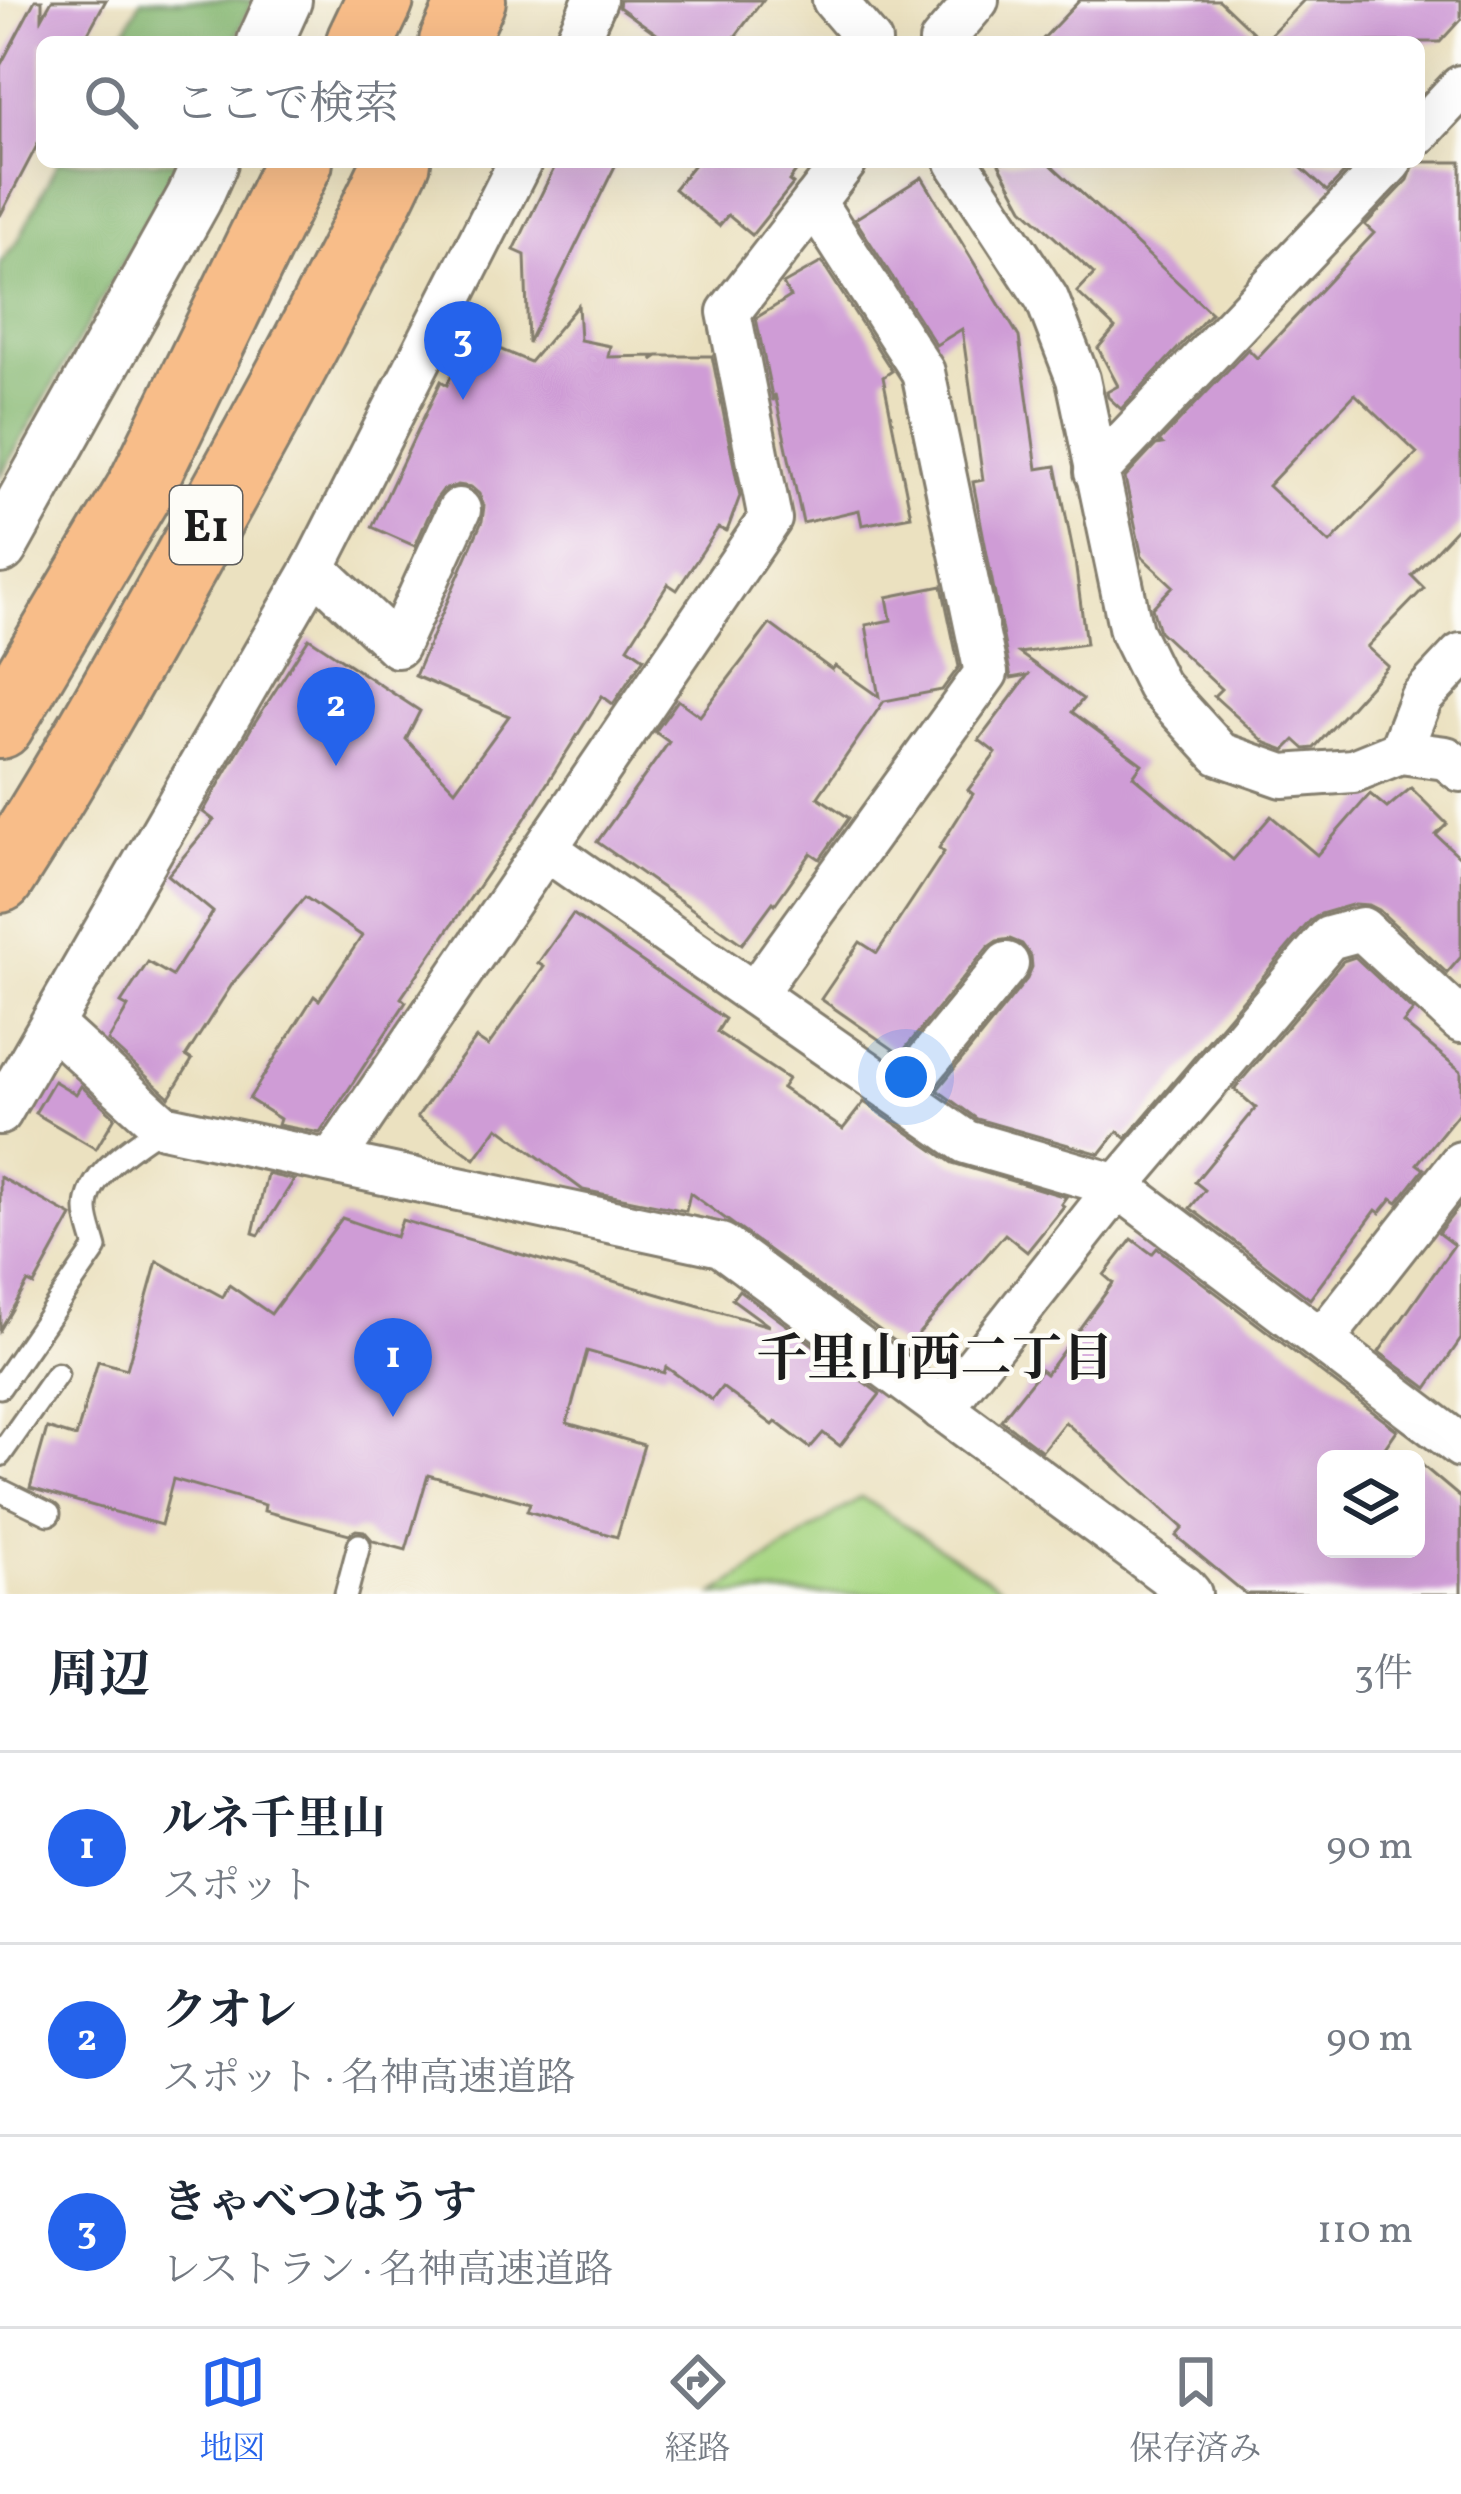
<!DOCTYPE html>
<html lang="ja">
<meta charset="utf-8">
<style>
:root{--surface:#fff;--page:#f2f2f3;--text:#1f2937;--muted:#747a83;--line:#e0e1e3;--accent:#2563eb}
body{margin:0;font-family:Vollkorn,"Noto Serif JP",serif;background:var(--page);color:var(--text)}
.controls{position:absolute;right:36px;bottom:36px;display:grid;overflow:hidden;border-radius:18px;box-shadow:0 12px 48px #0002}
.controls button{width:108px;height:108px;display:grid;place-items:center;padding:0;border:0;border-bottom:3px solid var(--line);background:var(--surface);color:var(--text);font:60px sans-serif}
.you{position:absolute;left:906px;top:1077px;width:42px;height:42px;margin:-30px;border:9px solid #fff;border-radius:50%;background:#1a73e8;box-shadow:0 0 0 18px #1a73e833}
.badge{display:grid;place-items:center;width:78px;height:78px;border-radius:50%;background:var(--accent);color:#fff;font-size:39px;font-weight:700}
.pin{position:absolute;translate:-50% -99px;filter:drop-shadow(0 3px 6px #0008)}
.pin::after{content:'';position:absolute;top:63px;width:42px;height:36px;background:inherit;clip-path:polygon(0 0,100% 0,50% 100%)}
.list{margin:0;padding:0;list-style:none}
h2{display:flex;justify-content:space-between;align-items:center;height:156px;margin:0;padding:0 48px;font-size:51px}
h2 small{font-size:39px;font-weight:400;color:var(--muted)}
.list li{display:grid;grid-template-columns:78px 1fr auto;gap:36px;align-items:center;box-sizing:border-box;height:192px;padding:0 48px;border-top:3px solid var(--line)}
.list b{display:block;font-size:45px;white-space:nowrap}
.list p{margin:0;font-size:39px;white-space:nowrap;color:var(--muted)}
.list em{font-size:39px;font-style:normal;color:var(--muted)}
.icon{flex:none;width:66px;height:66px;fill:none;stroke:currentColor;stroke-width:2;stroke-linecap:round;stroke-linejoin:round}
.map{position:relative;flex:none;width:1461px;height:1594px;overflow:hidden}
.search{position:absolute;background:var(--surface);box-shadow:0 12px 48px #0002;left:36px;right:36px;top:36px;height:132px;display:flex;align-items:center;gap:30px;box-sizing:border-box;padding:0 42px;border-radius:18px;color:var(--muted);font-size:45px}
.sheet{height:732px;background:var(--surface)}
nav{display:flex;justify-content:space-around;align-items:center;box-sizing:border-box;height:168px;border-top:3px solid var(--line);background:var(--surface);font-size:33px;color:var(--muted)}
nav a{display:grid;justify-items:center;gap:6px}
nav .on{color:var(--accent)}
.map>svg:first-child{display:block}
</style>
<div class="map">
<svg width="1461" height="1594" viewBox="0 0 1461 1594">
<rect width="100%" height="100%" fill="#fdfcf7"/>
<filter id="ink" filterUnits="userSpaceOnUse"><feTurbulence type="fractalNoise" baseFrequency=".00833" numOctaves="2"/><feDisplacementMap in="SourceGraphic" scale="24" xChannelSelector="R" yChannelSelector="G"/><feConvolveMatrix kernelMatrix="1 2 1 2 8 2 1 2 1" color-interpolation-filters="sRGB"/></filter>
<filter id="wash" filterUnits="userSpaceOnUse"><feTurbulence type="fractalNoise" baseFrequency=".004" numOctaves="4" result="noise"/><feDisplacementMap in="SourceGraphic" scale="48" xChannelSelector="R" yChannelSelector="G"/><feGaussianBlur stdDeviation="2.7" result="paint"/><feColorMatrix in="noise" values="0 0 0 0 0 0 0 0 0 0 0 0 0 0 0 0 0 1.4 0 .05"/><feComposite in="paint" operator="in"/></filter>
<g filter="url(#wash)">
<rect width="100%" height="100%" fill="#ebe1c0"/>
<!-- green -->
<path fill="#a7d683" stroke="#627950" stroke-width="3" d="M861,1497L1011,1594H715Z"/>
<!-- forest -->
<g fill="#85b771" stroke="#506a46" stroke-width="3">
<path d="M141,0H253L234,42H119Z"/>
<path d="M58,162H180L0,477V263L18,241Z"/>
</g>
<g id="blocks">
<!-- building -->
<g fill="#cf9cd6" fill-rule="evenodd">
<path d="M35,0H42V18L52,0H106L83,42H42V136L0,216V66Z"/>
<path d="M620,0H763L731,42H668L619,7Z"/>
<path d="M1080,0H1219L1263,42H1040Z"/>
<path d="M1304,0H1461V19L1440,42H1263Z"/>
<path d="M557,162H617L528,343L525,255L514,250Z"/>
<path d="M696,162H803L789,181L793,184L752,235L728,215L719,226L674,189Z"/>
<path d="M998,162H1048L1211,313L1121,409L1108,397L1107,392L1118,386L1098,348L1115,328L1077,292L1094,274L1023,208Z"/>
<path d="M1295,162H1355L1327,191Z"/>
<path d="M1415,162H1461V524L1412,576L1424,588L1367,647L1388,666L1314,748L1305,749L1295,740L1285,750L1266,743L1214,696L1221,689L1159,631L1152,608L1173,586L1142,557L1125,478L1156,445L1162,444L1159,442L1248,349L1257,358L1374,233L1365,225L1408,180ZM1355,394L1417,453L1330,543L1268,486Z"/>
<path d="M922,177L1019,337L1037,469L1056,466L1075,561L1086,644L1019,653L1083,699L1072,712L1142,764L1133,776L1233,860L1271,816L1317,855L1370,794L1387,808L1411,788L1447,824L1436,835L1461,858V957L1447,973L1379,910L1369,905L1355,904L1321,914L1310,921L1126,1138L1118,1131L1100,1154L977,1119L937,1090L1027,979L1032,967L1031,956L1022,944L1010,939L997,941L988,947L895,1061L900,1054L821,999L860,942L877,953L944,852L939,848L973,794L968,790L996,753L979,740L1028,675L1011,678L973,482L983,480L962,329L936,345L855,219Z"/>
<path d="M822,262L892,371L883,377L911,516L862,525L859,510L803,523L775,394L773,401L756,318L790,297L783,284Z"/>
<path d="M578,305L580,340L610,346L608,357L655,356L652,360L658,356H712L740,496L727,531L718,528L677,590L668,584L628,647L644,658L613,704L602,696L519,828L401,998L406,1002L320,1133L278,1125L280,1119L249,1099L314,996L319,1000L362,936L305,897L233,983L186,1056L192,1060L169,1097L108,1041L128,1007L121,1003L148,962L172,976L213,912L168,875L214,820L203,812L253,725L309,638L420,711L406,739L455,790L509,716L415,676L482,521L484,506L479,494L471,487L458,485L443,490L436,499L415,546L372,527L441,381L447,385L467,340L474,343L476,339L530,362Z"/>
<path d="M942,586L959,667L942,690L884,701L818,797L849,818L820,859L811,853L775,904L773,902L742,944L597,842L669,742L655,732L678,700L700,716L770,624L832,670L835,666L879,697L866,625L891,620L887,597Z"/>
<path d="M573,914L725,1019L717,1032L788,1079L782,1088L843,1129L864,1102L952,1163L1066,1197L1061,1204L1064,1206L1027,1252L1005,1234L919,1333L911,1353L690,1193L686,1211L583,1190L498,1127L475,1159L417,1117L476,1038L488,1046L544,967L538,963Z"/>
<path d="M1355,957L1413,1011L1403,1023L1461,1071V1110L1417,1164L1424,1169L1398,1202L1392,1198L1380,1213L1376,1210L1310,1299L1190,1208L1205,1190L1195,1182L1256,1108L1234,1089L1343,961Z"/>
<path d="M54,1081L76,1094L81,1086L115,1117L96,1149L35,1113Z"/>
<path d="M267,1174L294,1180L259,1235L253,1233Z"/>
<path d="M0,1177L72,1216L34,1285L28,1282L0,1330Z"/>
<path d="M1461,1204V1339L1427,1388L1379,1352L1454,1245L1438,1233Z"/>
<path d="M342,1218L396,1237L402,1220L769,1326L732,1299L739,1290L880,1394L840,1446L823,1433L810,1448L776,1422L773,1425L722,1387L712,1400L666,1367L664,1373L587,1351L567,1423L644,1445L617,1537L527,1511L530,1503L428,1475L406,1550L373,1541L364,1531L356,1530L349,1534L264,1511L265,1505L173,1479L161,1525L30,1488L47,1428L76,1437L98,1361L127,1369L157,1261L223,1297L229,1285L271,1314Z"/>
<path d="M1132,1239L1152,1254L1157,1248L1397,1430L1377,1459H1326V1549H1416V1460L1461,1498V1594H1246L1176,1536L1183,1528L1065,1422L1042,1451L1001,1420L1041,1370L1046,1374L1113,1283L1104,1275Z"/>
</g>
</g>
</g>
<g filter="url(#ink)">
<use href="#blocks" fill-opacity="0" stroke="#847e6e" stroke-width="3"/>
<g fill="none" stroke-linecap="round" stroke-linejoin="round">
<defs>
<g id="service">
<path d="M0,1387L96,1248C93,1236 87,1222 87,1210C86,1173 137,1144 163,1126"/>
<path d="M0,1455L57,1374"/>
<path d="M0,1490L49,1514"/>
<path d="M346,1594L359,1545"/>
</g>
<g id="minor">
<path d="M834,0L870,42"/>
<path d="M576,42L595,0"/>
<path d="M941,42L977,0"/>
<path d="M1419,132L1461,87"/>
<path d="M957,162L1047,299L1078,379L1131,631L1158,686L1220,754L1283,776L1353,771L1400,752L1446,758L1461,770"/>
<path d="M1096,472L1390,162"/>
<path d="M314,568L397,646L459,510"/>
<path d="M1400,752L1421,698L1461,655"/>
<path d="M546,849L966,1142L1118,1186L1461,1446"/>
<path d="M754,994L986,673L923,372L814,202"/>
<path d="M52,1025L163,1126L721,1245L1184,1587L1190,1594"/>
<path d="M900,1095L1007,964"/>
<path d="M0,1113L314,568L520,162"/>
<path d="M333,1160L770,519L729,312L845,162"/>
<path d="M1322,1340L1461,1163"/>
<path d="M942,1409L1118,1186L1329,938L1362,929L1461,1021"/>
</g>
<g id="tertiary">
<path d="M265,42L284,0"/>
<path d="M0,546L194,198L210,162"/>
</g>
<g id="motorway">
<path d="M360,42L380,0"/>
<path d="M453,42L472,0"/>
<path d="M0,725L141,487L299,162"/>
<path d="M0,879C69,772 131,660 193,549C264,422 335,294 397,162"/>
</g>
</defs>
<!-- service casing -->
<use href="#service" stroke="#847e6e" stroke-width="27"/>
<!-- minor casing -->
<use href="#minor" stroke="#847e6e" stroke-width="48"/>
<!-- tertiary casing -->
<use href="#tertiary" stroke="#847e6e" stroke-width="60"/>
<!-- motorway casing -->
<use href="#motorway" stroke="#847e6e" stroke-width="72"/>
<!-- service -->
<use href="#service" stroke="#fff" stroke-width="21"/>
<!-- minor -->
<use href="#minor" stroke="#fff" stroke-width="42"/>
<!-- tertiary -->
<use href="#tertiary" stroke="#fff" stroke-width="54"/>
<!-- motorway -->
<use href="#motorway" stroke="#f8bd89" stroke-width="66"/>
</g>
</g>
<g text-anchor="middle" stroke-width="9" stroke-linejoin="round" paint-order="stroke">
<!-- shield labels -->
<rect fill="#fdfcf7" stroke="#605f5e" stroke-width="3" x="170" y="486" width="72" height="78" rx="9"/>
<g font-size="45" font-weight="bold" fill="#1c1c1c">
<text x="206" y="541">E1</text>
</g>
<!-- neighbourhood labels -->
<g font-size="51" font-weight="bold" fill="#1c1c1c" stroke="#fdfcf7">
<text x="935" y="1375">千里山西二丁目</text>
</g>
</g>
</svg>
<div class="controls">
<button><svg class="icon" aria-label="layers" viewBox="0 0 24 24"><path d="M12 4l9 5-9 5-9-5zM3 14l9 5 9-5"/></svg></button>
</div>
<div class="you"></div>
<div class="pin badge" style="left:393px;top:1417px">1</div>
<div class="pin badge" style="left:336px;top:766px">2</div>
<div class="pin badge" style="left:463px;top:400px">3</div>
<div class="search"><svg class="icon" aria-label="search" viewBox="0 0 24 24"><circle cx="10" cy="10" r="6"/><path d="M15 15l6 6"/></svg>ここで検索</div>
</div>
<section class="sheet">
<h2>周辺<small>3件</small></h2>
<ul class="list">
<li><span class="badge">1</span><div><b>ルネ千里山</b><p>スポット</p></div><em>90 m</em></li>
<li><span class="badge">2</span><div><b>クオレ</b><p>スポット · 名神高速道路</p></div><em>90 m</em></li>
<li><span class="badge">3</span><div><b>きゃべつはうす</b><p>レストラン · 名神高速道路</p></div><em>110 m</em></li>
</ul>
</section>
<nav>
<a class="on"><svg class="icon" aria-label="map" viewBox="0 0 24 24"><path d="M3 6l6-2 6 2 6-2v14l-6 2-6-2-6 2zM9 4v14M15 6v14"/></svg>地図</a>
<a><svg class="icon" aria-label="directions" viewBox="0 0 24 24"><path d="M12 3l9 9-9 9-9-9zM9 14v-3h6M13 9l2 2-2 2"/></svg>経路</a>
<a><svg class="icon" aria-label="saved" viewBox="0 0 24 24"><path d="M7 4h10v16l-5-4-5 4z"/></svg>保存済み</a>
</nav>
